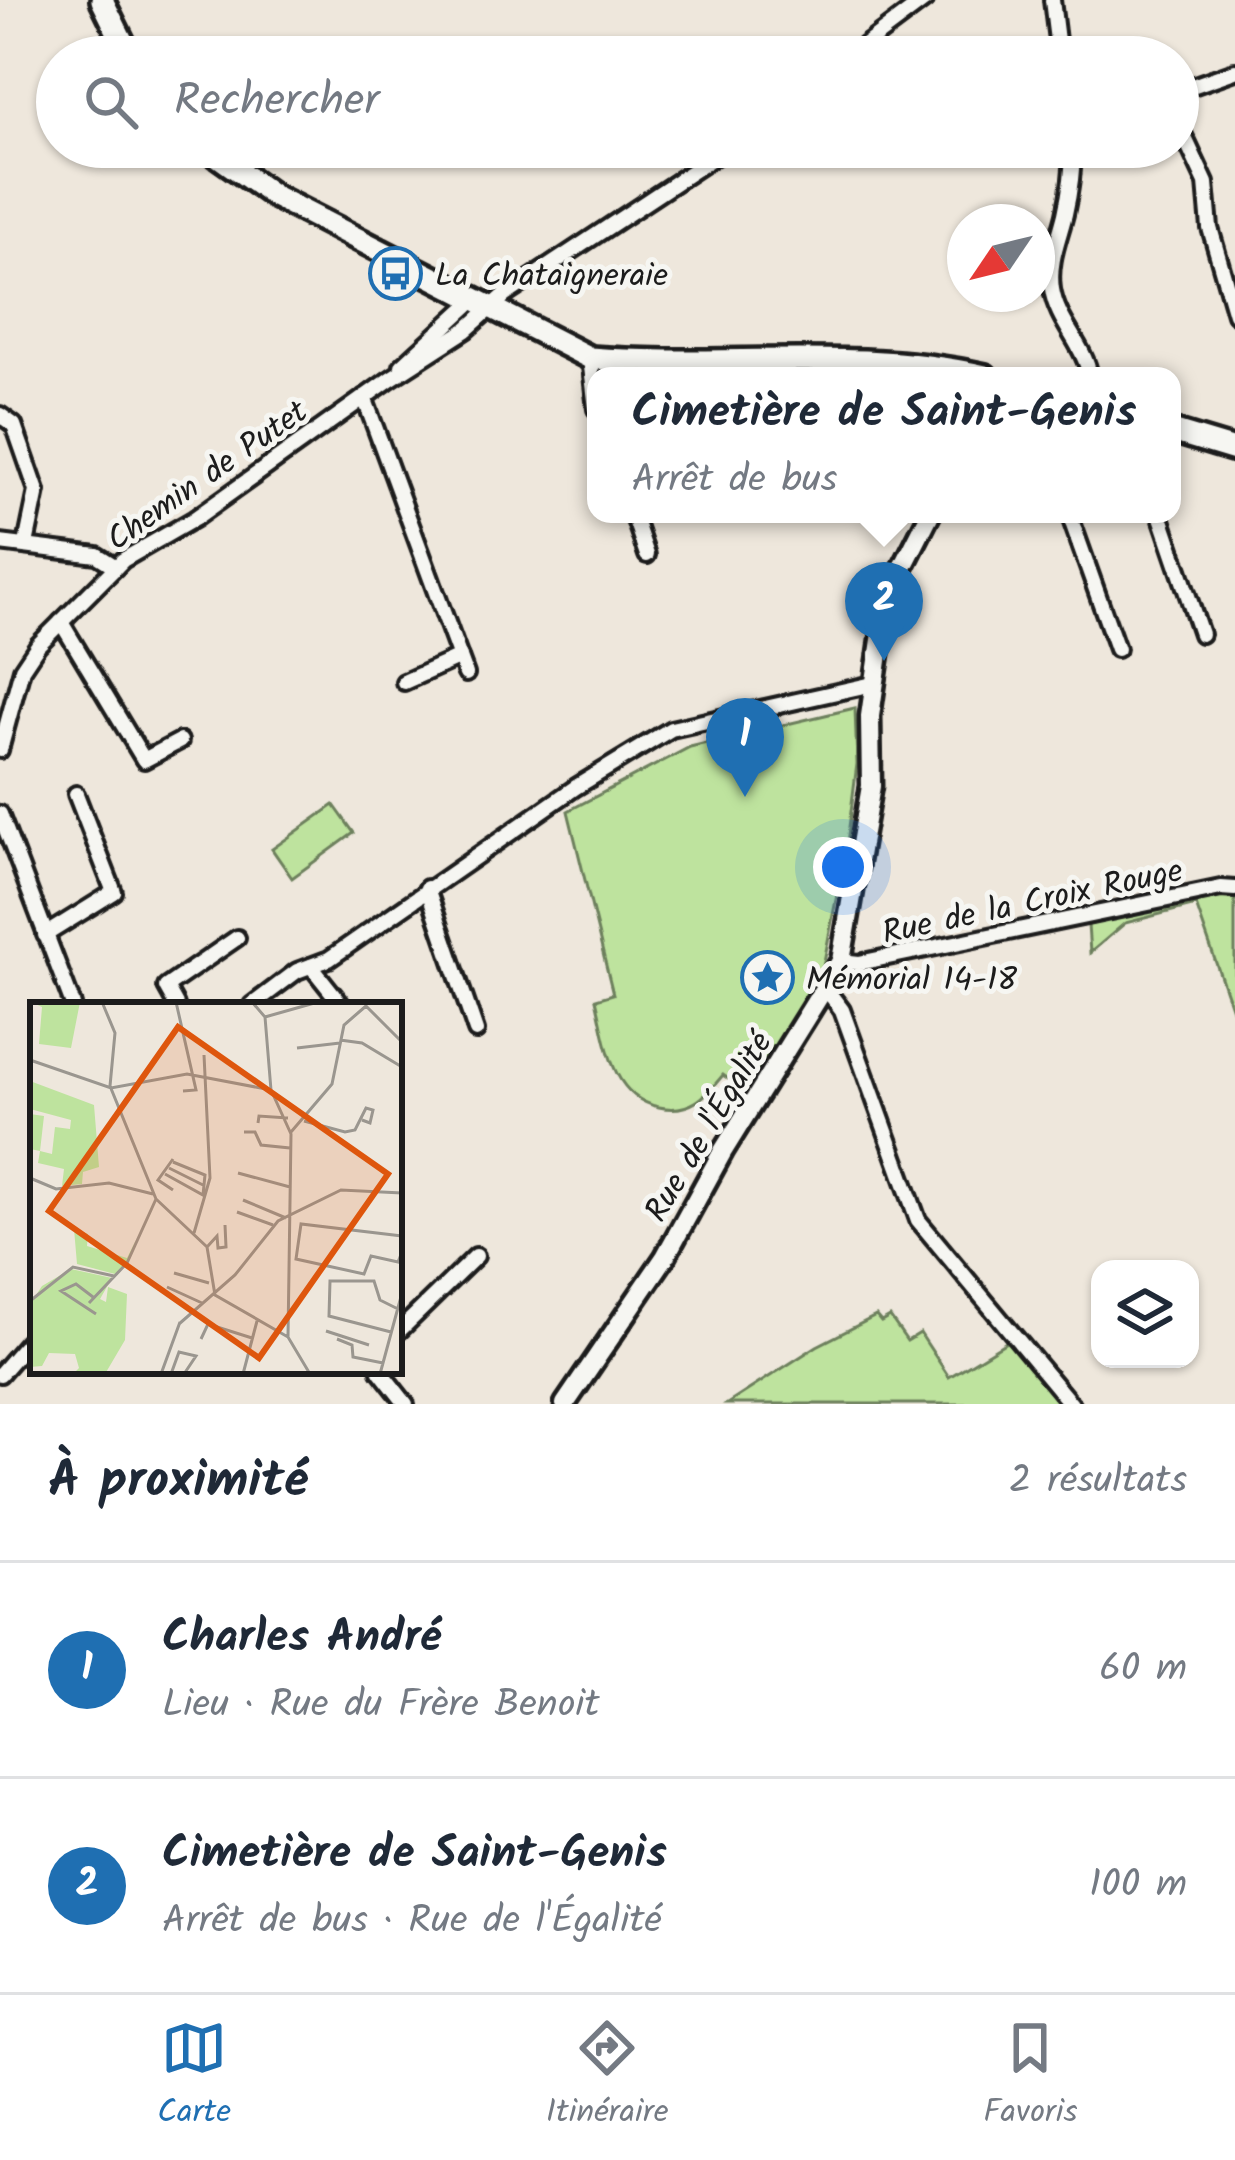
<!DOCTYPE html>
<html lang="fr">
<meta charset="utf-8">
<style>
:root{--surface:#fff;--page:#f2f2f3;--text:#1f2937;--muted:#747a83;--line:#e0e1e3;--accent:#1f6fb2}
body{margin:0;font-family:Kalam,sans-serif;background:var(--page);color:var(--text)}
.controls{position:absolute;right:36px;bottom:36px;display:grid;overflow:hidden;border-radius:24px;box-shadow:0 3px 9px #0004}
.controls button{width:108px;height:108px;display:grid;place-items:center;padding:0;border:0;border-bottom:3px solid var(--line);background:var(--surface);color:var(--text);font:60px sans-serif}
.compass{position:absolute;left:947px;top:204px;width:108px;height:108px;border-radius:50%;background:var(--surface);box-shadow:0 3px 9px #0004;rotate:235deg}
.you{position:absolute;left:843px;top:867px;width:42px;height:42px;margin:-30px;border:9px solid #fff;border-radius:50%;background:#1a73e8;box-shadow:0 0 0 18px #1a73e833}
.badge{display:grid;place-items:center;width:78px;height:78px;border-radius:50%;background:var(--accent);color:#fff;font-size:39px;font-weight:700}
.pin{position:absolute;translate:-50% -99px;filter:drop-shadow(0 3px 6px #0008)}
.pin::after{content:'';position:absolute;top:63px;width:42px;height:36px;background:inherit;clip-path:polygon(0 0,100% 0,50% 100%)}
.popup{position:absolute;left:587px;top:367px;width:594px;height:156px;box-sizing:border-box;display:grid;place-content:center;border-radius:24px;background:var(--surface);filter:drop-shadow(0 3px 9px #0005);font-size:39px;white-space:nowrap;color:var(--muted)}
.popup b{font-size:45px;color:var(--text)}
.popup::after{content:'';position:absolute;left:50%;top:100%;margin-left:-24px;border:24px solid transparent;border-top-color:var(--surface)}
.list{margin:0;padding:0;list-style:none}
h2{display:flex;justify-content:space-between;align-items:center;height:156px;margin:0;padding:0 48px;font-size:51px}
h2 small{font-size:39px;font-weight:400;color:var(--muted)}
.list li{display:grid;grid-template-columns:78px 1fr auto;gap:36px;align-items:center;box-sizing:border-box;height:216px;padding:0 48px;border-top:3px solid var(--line)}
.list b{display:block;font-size:45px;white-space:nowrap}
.list p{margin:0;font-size:39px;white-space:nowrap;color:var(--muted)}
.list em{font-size:39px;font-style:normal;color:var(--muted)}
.icon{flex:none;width:66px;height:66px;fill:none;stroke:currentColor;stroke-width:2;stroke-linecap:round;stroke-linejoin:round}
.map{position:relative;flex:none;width:1235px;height:1404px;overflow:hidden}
.search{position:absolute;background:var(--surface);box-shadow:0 3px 9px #0004;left:36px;right:36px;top:36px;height:132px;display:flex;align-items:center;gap:30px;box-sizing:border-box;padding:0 42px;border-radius:66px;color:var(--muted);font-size:45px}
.sheet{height:588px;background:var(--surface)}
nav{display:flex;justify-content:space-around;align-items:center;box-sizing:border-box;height:168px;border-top:3px solid var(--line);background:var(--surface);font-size:33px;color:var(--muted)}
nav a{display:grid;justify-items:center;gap:6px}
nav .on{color:var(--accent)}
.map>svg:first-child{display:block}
</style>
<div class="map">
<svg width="1235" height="1404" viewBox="0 0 1235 1404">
<rect width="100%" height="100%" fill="#eee7dc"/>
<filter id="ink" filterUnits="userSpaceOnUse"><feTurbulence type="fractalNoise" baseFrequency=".00833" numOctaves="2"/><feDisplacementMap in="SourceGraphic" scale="24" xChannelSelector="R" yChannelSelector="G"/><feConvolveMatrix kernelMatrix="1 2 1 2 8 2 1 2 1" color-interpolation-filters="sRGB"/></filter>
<g filter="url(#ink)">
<!-- green -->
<g fill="#bee39e" stroke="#6d805d" stroke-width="3">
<path d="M855,708L857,764L847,843L821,977L745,1091L723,1075C705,1097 690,1114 659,1107C610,1097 606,1040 596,999L613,994L568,811L690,747Z"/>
<path d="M334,805L354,833L292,878L272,849Z"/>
<path d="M1235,893V1018L1196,905L1125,923L1090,953L1088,925L1212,894Z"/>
<path d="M876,1316L881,1322L890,1317L907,1341L920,1333L949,1377L1008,1341L1060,1404H727L817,1346Z"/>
</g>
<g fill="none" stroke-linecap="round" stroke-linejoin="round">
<defs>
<g id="street">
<path d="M1052,0L1059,57"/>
<path d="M849,57L925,0"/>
<path d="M1178,91L1235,71"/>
<path d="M1178,123L1206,183L1210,228L1235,314"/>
<path d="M1073,147C1073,170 1070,192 1065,214C1059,239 1048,262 1052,289C1057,322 1084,344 1090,376"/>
<path d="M590,358L596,409"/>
<path d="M402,366L475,299"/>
<path d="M364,397L466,674"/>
<path d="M0,415L14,425L37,491L26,544"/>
<path d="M633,514L647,555"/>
<path d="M1069,514L1117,649"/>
<path d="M1160,514L1201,634"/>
<path d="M0,543L97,555L116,567"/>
<path d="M61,622L144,760L180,741"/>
<path d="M404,682L460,657"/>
<path d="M0,750L22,669L38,645L123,560L194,519L390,379L466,330L504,296L729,147"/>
<path d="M0,814L73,1005"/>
<path d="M427,888L476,1031"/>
<path d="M45,935L114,892L76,794"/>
<path d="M841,961L859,963L1221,888L1235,889"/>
<path d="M311,966L342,1005"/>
<path d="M826,989L842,1010L918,1220L1071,1404"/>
<path d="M176,1005L166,987L237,938"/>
<path d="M252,1005L297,971L329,959L576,787L671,729L873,684"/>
<path d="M399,1331L476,1256"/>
<path d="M380,1371L406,1404"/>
<path d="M0,1374L33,1336"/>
</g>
<path id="secondary" d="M565,1404L665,1257L723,1151L841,961L871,786L870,716L885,612L896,581L930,514"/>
<g id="primary">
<path d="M102,0L130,57"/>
<path d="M205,147L274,196L590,358C721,368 857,347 985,376"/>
<path d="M1172,431L1235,450"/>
</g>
</defs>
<!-- street casing -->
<use href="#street" stroke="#1c1c1c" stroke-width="22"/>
<!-- secondary casing -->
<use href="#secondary" stroke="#1c1c1c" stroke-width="27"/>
<!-- primary casing -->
<use href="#primary" stroke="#1c1c1c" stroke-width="30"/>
<!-- street -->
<use href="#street" stroke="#f6f6f2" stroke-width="14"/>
<!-- secondary -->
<use href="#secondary" stroke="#f6f6f2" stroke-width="18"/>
<!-- primary -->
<use href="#primary" stroke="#f6f6f2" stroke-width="21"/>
</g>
</g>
<!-- icons -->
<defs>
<symbol id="bus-ring" viewBox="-11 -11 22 22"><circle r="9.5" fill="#f6f6f2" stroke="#1f6fb2" stroke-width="1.5"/><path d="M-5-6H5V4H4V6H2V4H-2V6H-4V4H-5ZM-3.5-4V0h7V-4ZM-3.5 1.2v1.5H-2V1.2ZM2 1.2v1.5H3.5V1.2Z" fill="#1f6fb2"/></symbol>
<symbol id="sight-ring" viewBox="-11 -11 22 22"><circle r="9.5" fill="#f6f6f2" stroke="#1f6fb2" stroke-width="1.5"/><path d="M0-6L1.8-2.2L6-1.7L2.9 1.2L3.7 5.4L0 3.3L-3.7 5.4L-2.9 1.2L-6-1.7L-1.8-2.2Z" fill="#1f6fb2"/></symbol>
</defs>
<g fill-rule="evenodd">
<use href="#bus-ring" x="366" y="244" width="59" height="59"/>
<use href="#sight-ring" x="738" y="948" width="59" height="59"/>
</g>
<g text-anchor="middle" stroke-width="10" stroke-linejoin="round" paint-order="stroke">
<!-- poi labels -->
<g font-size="33" fill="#1c1c1c" stroke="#f6f6f2" text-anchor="start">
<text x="435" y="286">La Chataigneraie</text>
<text x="806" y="990">Mémorial 14-18</text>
</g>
<!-- street labels -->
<g font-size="33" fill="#1c1c1c" stroke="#f6f6f2">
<text transform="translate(206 474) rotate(-35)" y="12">Chemin de Putet</text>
<text transform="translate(1032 900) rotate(-12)" y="12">Rue de la Croix Rouge</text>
<text transform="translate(707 1126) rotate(-59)" y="12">Rue de l'Égalité</text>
</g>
</g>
<!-- overview -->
<g transform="translate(30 1002)">
<rect width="372" height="372" fill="#eee7dc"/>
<path d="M1,0H50L41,46L9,42L12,5ZM0,79L64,103L69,165L53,170L52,182L32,184L34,167L8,161L10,149L0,147V112L14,114L10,149L22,152L25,125L40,127L41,118L0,107ZM44,227L58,232L57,244L97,256L106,238L97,261L85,272L47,262ZM41,267L82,276L70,297L76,300L78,285L97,292L95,338L75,372H43L49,366L45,352L19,351L12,364L0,365V302L12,284Z" fill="#bee39e"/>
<path fill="none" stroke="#9a968f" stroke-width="3" d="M72,0L85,31L80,84L126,197L177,245L185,293L258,335L280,372M146,0L166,88L153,89M222,0L235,15L241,88M335,3L372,40M235,15L288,0M310,38L332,41L372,65M267,46L310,41M0,58L81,86L157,72L241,88L261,132L258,335M274,119L315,130L325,128L336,106L343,108L340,121L332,118M228,121L229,114L258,116M214,130H225L231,143L260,146M261,130L302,82L314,23L336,4M143,157L128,178L143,188M139,166L175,184M208,171L260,185M135,172L173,193L175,173L143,160M0,176L26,187L79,181L123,192M213,198L256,216M207,210L243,223M164,231L180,176L174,53M372,234L271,222L266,257L334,272L341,254L368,260L372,250M177,245L187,234L188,246L196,245L195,223M144,271L179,281M137,285L172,301M63,295L46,282L31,289L66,312M0,299L43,265L84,274M59,301L97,261L126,197M149,322L205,273L248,219L311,188L372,191M296,329L339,343M361,330L299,314L300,279H344L350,298L368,307M171,337L178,322L222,336M307,337L322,343L323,355L353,361M131,372L150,320M141,372L149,350L166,354L154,372M213,372L227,319M350,372L372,291"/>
<path fill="#de560d" fill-opacity="0.15" stroke="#de560d" stroke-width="6" d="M148,25L358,172L229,356L19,209Z"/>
<rect width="372" height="372" fill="none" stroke="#1c1c1c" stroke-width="6"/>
</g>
</svg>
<div class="controls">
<button><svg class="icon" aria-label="layers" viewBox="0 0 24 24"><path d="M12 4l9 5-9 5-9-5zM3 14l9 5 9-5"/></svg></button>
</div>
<svg class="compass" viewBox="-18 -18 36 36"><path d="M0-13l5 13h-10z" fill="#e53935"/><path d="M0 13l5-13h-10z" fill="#747a83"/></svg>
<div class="you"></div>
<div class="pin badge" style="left:745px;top:797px">1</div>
<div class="pin badge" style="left:884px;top:661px">2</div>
<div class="popup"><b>Cimetière de Saint-Genis</b>Arrêt de bus</div>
<div class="search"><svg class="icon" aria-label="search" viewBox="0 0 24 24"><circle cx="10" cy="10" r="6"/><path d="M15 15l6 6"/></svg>Rechercher</div>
</div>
<section class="sheet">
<h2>À proximité<small>2 résultats</small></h2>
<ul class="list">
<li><span class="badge">1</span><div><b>Charles André</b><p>Lieu · Rue du Frère Benoit</p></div><em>60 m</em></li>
<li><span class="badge">2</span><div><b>Cimetière de Saint-Genis</b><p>Arrêt de bus · Rue de l'Égalité</p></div><em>100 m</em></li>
</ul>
</section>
<nav>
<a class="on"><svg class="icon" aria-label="map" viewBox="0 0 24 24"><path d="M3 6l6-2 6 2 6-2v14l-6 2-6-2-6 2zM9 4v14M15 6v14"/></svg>Carte</a>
<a><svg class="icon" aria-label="directions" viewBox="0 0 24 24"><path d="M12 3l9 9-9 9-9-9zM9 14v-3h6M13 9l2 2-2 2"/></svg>Itinéraire</a>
<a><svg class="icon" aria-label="saved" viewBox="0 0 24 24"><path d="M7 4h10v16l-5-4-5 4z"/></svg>Favoris</a>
</nav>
